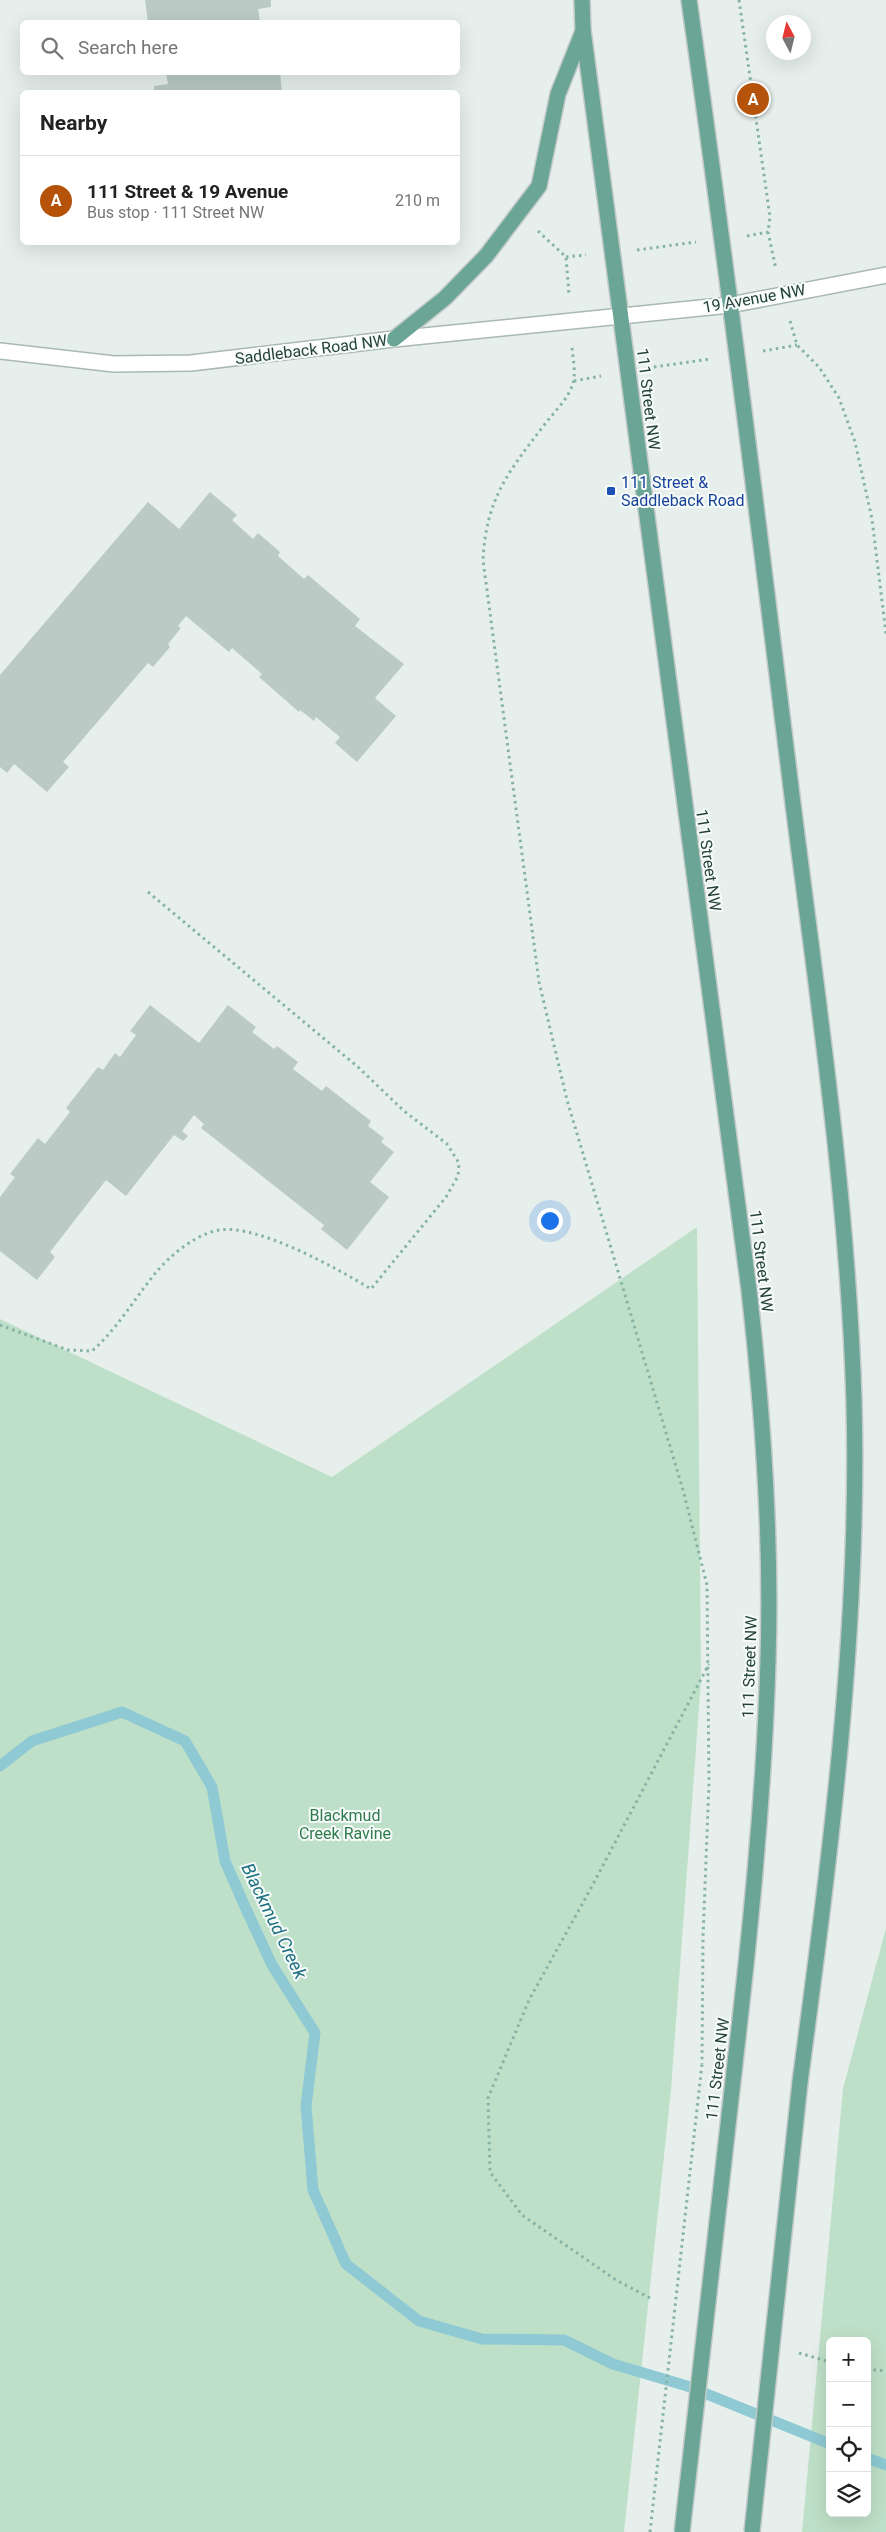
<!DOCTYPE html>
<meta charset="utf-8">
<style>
:root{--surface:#fff;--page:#f6f6f6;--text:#222;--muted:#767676;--line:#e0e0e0;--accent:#b45309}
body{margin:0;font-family:Roboto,sans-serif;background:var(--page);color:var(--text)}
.controls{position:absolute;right:15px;bottom:15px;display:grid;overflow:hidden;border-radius:8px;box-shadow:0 5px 20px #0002}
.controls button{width:45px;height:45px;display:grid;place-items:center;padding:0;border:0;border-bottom:1px solid var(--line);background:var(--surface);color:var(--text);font:25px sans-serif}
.compass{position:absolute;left:766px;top:15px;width:45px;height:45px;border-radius:50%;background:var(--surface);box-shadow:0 5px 20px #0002;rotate:353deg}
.you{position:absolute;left:549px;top:1220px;width:18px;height:18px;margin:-12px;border:4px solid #fff;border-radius:50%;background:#1a73e8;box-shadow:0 0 0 8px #1a73e833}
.badge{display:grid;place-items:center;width:32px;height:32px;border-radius:50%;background:var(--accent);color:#fff;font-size:16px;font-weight:700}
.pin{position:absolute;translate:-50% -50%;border:2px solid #fff;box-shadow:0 1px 5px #0006}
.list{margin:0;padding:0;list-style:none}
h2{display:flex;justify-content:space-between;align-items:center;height:65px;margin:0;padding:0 20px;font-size:21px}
h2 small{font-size:16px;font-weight:400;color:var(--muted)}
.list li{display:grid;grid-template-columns:32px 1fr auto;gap:15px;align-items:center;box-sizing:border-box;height:90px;padding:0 20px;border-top:1px solid var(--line)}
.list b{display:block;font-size:19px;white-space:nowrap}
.list p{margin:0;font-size:16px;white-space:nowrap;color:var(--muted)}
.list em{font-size:16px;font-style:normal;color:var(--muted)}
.icon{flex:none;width:28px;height:28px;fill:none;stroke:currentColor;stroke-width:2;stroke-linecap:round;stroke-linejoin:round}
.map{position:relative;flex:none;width:886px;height:2532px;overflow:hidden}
.search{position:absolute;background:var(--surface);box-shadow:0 5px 20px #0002;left:20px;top:20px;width:440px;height:55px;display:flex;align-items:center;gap:12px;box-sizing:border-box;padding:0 18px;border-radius:8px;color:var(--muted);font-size:19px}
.panel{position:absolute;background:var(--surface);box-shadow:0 5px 20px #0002;left:20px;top:90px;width:440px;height:155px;border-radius:8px}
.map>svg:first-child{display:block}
</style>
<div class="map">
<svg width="886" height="2532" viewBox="0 0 886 2532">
<rect width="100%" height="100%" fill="#e6efeb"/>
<!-- green -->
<g fill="#bfe0c8" fill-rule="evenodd">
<path d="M697,1227L701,1680L671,2090L624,2532H0V1319L332,1477Z"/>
<path d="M886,1928V2532H802L843,2089ZM830,2341H867V2513H830Z"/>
</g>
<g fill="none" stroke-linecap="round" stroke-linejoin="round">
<!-- stream -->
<g stroke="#8ec9d4" stroke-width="11">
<path d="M0,1766L32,1741L122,1712L185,1741L212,1787L225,1861L246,1909L272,1965L315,2033L306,2106L313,2190L346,2264L419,2321L482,2339L564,2340L613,2364L687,2386L830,2444"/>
<path d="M867,2458L886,2465"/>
</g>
</g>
<!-- building -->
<g fill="#bbcac4">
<path d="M145,0H271V7L258,9L260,22H148Z"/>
<path d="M166,72H280L282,92H154V86L168,84Z"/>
<path d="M210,492L237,515L232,520L253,539L258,533L280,552L278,556L304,579L308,575L360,619L355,626L404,664L375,698L396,716L357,762L335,743L340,737L316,717L314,721L300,710L299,712L259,677L262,674L232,648L229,652L186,616L178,626L181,628L168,644L170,647L153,667L148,663L63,762L69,767L47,792L14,764L7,773L0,767V675L148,502L179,529Z"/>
<path d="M150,1005L199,1043L228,1005L256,1027L252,1032L274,1049L277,1046L298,1062L293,1069L322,1091L326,1086L371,1121L368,1126L384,1138L381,1142L394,1152L370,1182L389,1197L347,1250L321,1229L324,1225L201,1128L204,1124L194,1115L182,1131L188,1136L183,1141L174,1135L126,1196L106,1180L50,1252L55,1257L37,1280L0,1251V1197L15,1177L10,1174L38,1138L45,1144L70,1112L66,1108L98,1067L103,1070L115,1053L120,1057L136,1035L130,1031Z"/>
</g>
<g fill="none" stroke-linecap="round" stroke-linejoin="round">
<defs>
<path id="minor" d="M0,351L114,364L191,363L394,339L730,305L886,275"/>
<g id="major">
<path d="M582,0L583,30L749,1290C763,1413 772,1536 768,1660C764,1798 750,1935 734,2072"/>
<path d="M689,0C727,268 760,536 793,804C818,1002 848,1201 854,1401C860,1629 830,1857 800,2082"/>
<path d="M394,339L445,298L486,256L539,186L558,94L583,31"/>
</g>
</defs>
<!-- minor casing -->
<use href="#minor" stroke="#a8b8b2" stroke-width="18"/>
<!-- major casing -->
<use href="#major" stroke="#c2cac8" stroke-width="18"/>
<!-- path -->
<g stroke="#86b3a5" stroke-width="3" stroke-dasharray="2.5 4" stroke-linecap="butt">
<path d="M739,0L770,217L768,232L776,269"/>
<path d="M538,231L566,257L569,295"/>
<path d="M747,236L768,232"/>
<path d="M637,250L696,242"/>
<path d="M566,257L586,255"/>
<path d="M790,321L797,345L819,367L839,398L855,442L872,519L886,634"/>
<path d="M572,348C573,358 576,373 573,383C569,398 555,411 545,424C509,471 486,498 483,560L539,982L567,1100L683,1490L707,1585L709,1782L703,1938L702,2064"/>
<path d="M763,351L797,345"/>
<path d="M654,367L710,359"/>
<path d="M574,381L601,376"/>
<path d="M0,1325L68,1350L92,1351C118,1328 135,1298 157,1271C171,1255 197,1233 220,1230C258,1224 338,1269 371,1289L446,1197L458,1176L459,1163L447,1144L404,1111L358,1067L148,892"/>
<path d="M650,2298L616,2280L522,2215L490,2172L488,2098L529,2000L590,1890L709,1664"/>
<path d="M799,2353L830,2362"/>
<path d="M867,2369L886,2371"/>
</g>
<!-- minor -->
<use href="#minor" stroke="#fff" stroke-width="15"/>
<!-- major -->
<use href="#major" stroke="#6aa596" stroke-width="15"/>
<defs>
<g id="major-bridge">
<path d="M682,2532L734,2072"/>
<path d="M752,2532L800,2082"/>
</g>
</defs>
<!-- major-bridge casing -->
<use href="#major-bridge" stroke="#c2cac8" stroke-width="18" stroke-linecap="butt"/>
<!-- path-bridge -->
<path stroke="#86b3a5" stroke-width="3" stroke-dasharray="2.5 4" stroke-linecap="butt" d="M650,2532L702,2064"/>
<!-- major-bridge -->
<use href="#major-bridge" stroke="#6aa596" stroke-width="15"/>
</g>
<!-- markers -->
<rect fill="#1a4fb4" stroke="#f7fbf9" stroke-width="2" x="606" y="486" width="10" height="10" rx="2.5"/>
<g text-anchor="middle" stroke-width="4" stroke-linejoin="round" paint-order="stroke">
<!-- street labels -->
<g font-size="16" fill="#24423a" stroke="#f7fbf9">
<text transform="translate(754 298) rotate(-10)" y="6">19 Avenue NW</text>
<text transform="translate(311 349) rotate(-7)" y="6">Saddleback Road NW</text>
<text transform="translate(649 399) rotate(83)" y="6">111 Street NW</text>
<text transform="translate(709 860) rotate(82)" y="6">111 Street NW</text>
<text transform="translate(762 1261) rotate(83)" y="6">111 Street NW</text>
<text transform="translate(749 1667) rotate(-88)" y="6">111 Street NW</text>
<text transform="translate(717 2069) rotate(-83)" y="6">111 Street NW</text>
</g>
<!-- transit labels -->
<g font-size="16" fill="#164399" stroke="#f7fbf9" text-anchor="start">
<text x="621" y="488">111 Street &amp;<tspan x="621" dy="18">Saddleback Road</tspan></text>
</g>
<!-- park labels -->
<g font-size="16" fill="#2d7a4b" stroke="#f7fbf9">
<text x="345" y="1821">Blackmud<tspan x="345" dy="18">Creek Ravine</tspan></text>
</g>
<!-- water labels -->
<g font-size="18" font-style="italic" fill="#1c6f80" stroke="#f7fbf9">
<text transform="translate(274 1921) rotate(64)" y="6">Blackmud Creek</text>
</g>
</g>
</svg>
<div class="controls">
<button>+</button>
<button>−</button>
<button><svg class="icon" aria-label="locate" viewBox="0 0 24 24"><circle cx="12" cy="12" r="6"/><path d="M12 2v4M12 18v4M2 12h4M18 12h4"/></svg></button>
<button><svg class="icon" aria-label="layers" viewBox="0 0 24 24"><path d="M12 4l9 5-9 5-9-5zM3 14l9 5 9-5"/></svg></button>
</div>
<svg class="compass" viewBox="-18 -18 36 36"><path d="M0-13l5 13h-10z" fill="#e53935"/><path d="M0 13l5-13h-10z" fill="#767676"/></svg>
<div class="you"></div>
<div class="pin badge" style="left:753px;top:99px">A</div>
<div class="search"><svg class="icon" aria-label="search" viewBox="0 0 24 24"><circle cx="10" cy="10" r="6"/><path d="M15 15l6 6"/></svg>Search here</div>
<section class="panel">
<h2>Nearby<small></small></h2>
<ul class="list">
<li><span class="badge">A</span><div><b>111 Street &amp; 19 Avenue</b><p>Bus stop · 111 Street NW</p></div><em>210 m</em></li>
</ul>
</section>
</div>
